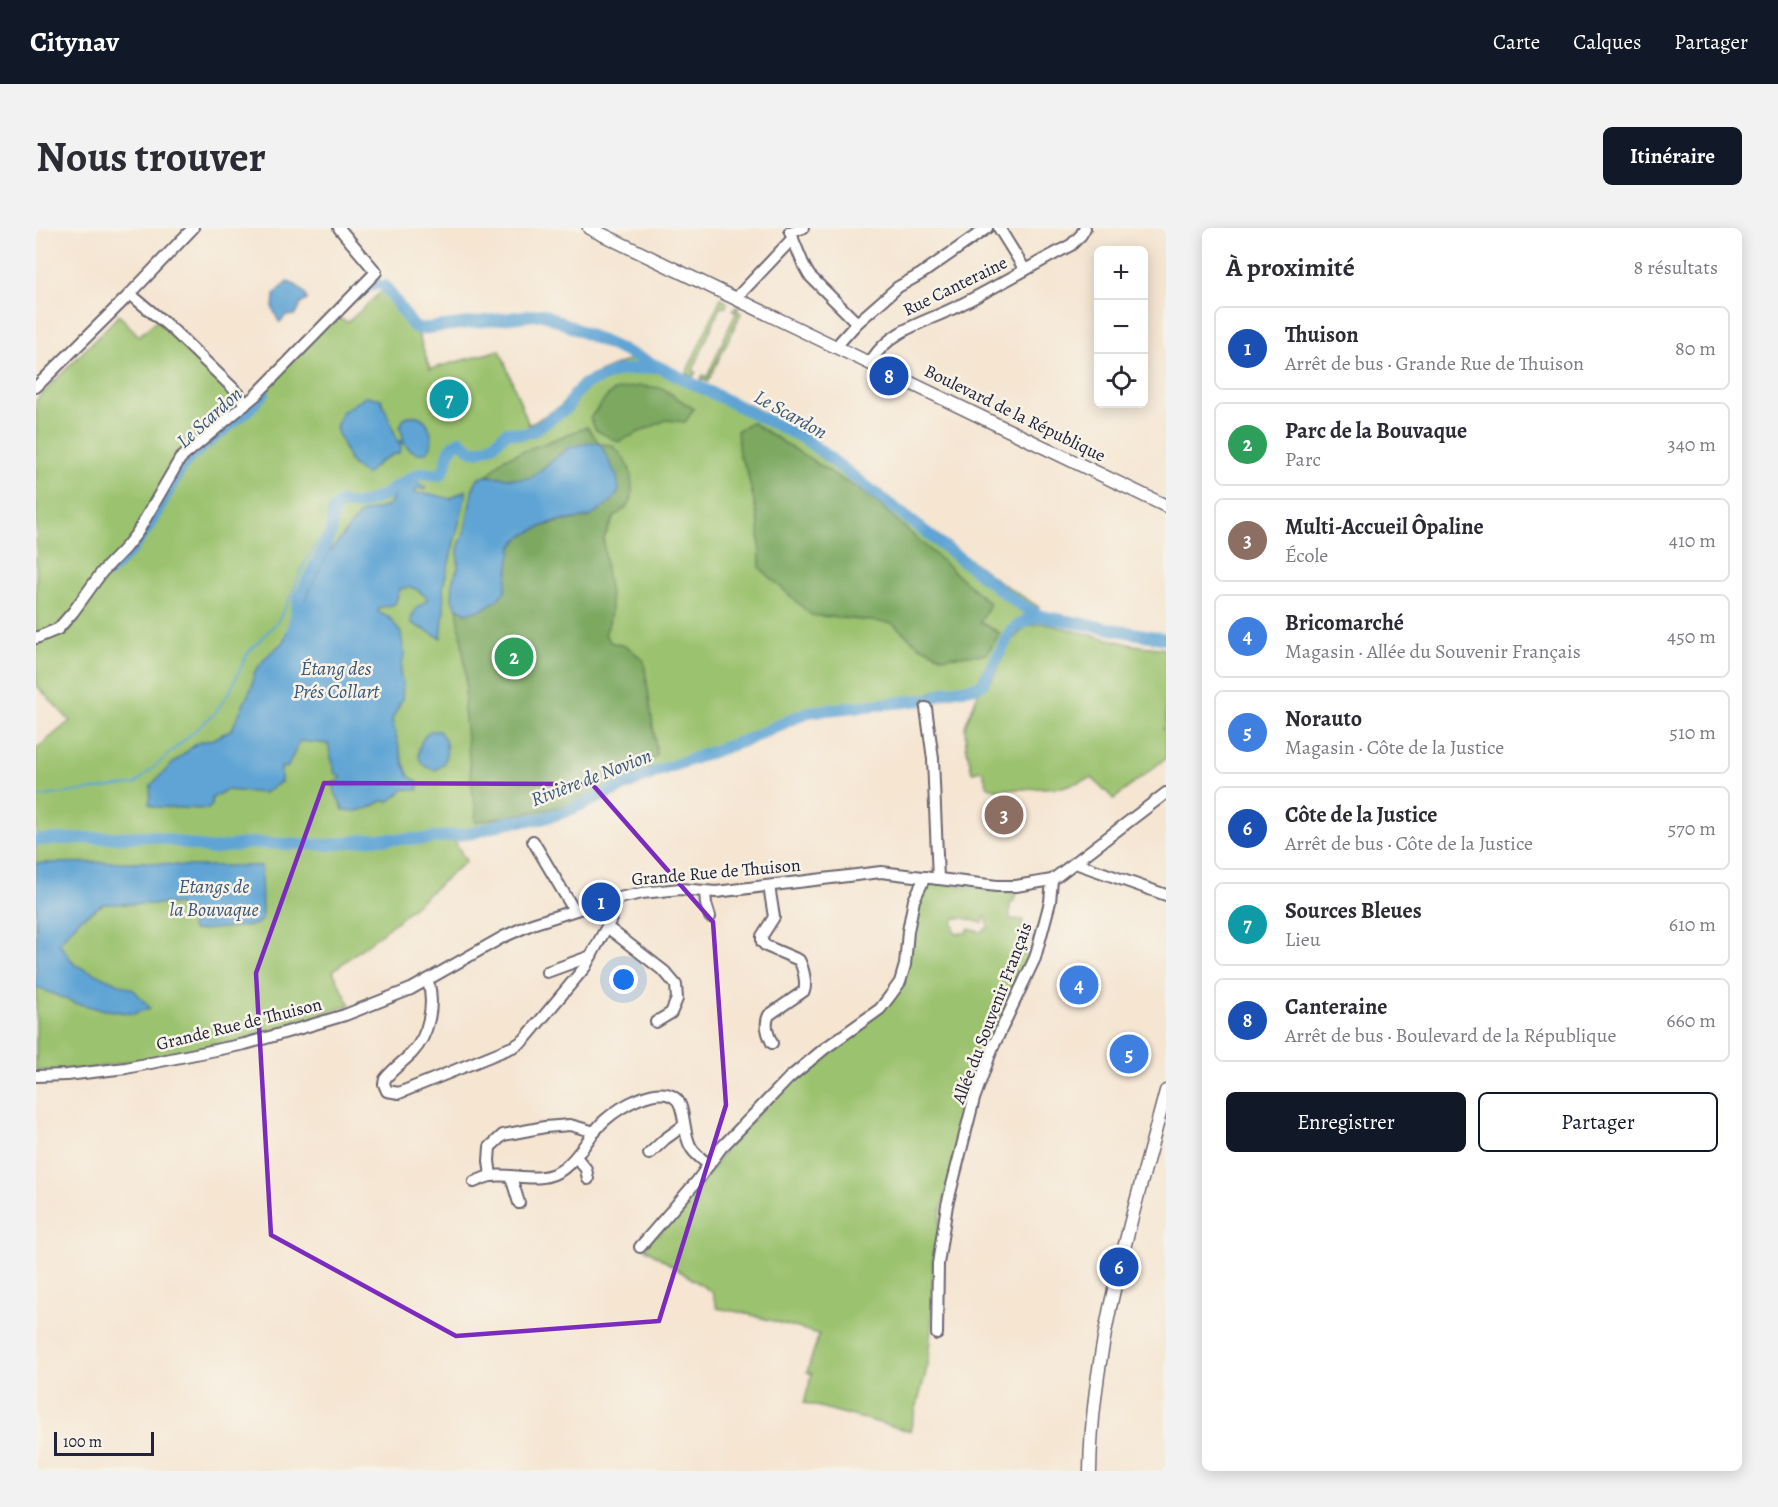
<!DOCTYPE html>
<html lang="fr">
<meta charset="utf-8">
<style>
:root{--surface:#fff;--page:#f2f2f3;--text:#2b2b33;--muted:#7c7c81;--line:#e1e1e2;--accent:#111827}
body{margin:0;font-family:Alegreya,serif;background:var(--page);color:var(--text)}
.controls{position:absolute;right:18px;top:18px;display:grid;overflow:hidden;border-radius:9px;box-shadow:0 3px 15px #0003}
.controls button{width:54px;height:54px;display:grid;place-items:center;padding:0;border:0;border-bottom:2px solid var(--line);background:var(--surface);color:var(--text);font:30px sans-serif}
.scale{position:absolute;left:18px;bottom:15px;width:100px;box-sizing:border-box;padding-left:6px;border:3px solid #22223b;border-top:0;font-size:16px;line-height:21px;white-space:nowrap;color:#22223b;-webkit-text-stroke:4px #f7f3e8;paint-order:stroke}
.you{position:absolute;left:588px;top:752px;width:21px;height:21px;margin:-15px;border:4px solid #fff;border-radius:50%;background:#1a73e8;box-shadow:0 0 0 9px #1a73e833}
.badge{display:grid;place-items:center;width:39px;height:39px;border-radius:50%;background:var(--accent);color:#fff;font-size:20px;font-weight:700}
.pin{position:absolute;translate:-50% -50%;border:3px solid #fff;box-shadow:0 2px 6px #0006}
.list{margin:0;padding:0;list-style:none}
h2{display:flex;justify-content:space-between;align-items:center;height:78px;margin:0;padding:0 24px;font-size:26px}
h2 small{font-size:20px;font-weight:400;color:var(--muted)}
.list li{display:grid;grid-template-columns:39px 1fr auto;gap:18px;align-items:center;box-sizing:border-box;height:84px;margin:0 12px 12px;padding:0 12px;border:2px solid var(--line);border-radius:9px}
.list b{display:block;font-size:22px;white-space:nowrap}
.list p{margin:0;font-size:20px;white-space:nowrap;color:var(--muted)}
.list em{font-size:20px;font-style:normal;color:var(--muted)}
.actions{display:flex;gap:12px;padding:18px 24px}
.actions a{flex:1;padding:14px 0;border:2px solid var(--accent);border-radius:9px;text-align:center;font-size:21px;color:var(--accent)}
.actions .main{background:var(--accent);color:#fff}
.icon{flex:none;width:33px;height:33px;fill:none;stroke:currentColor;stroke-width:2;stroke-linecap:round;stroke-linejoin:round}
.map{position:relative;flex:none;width:1130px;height:1243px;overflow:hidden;border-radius:9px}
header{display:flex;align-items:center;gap:36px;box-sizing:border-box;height:84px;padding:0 30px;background:var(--accent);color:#fff}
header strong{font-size:28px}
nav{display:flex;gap:33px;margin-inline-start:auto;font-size:21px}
.intro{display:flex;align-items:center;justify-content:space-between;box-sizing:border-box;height:144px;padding:0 36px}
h1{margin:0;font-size:42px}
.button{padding:15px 27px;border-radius:9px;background:var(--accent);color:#fff;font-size:21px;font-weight:700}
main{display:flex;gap:36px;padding:0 36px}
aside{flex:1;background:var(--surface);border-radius:9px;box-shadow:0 3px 15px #0003}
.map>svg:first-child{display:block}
</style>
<header>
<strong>Citynav</strong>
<nav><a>Carte</a><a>Calques</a><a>Partager</a></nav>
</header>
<div class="intro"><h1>Nous trouver</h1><a class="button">Itinéraire</a></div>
<main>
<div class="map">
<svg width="1130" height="1243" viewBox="0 0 1130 1243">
<rect width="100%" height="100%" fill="#f7f3e8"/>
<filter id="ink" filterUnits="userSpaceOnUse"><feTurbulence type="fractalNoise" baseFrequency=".0167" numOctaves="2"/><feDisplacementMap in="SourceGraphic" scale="12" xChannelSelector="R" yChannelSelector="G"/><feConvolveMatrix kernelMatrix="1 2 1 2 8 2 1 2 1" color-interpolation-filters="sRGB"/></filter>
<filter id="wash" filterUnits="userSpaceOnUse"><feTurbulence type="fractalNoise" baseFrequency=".008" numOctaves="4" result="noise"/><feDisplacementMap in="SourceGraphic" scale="24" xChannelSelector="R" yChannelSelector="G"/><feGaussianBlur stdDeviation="1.35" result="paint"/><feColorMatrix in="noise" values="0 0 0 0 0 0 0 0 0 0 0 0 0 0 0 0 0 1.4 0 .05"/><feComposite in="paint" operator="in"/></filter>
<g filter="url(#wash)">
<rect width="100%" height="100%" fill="#f5e5d1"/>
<!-- green -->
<g fill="#9bc26e" stroke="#5e7254" stroke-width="1.5" fill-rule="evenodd">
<path d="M348,61L383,108L394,141L464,122L493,197L525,178L545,152L582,136L610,127L671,159L717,179L773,209L961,352L1003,379L972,401L940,456L905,460L894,465V474L772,488L714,513L623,546L530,586L504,592L474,596L419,613L430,633L361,693L297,743L314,777L201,814L44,843H0V521L34,493L0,457V172L83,87L103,108L121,92L213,175L299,89L312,94Z"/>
<path d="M685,70L690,73L691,76L690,79L685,78L657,142L660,144L657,149L650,145Z"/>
<path d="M701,78L703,79L701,83L705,85L672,154L665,151L667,147L671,149L700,84L697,82Z"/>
<path d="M1007,395L1097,417L1130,421V497L1127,500L1130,505V530L1078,571L1056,550L1026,559L963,562L952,559L946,542L936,544L930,517L929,498L943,463L956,451L975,413L991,398Z"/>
<path d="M896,654L980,665L978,673L974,675V691L987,692L984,713L987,715L982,724L995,730L983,753L977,754L976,757L979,760L978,765C960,802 935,839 932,882L905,983L897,1034L896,1092L891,1140L874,1203L768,1175L776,1146L771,1144L783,1106L708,1085L681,1080L676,1064L609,1020L621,1005L623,1006L678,940L682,931L736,870L859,767L880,676L889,657ZM949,688L951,690L952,701H949L946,704L932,701L931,705H924V706L918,703V698L916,696L919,690H928L947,695Z"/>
</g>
<!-- forest -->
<g fill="#7ca861" stroke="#4f654e" stroke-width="1.5">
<path d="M604,158L626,160L658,181L649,194L630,192L582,214L560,202L554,190C560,183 571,166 578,163C585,160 596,159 604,158Z"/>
<path d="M715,194L836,270L954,376L944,394L964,405L951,426L907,429L882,417L856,395L775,387L724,340L723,296L711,243L703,227L701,203Z"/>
<path d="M551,199L564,216L576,217C594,235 596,240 596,266C596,280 585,281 578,290C575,295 570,305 568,311C567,316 569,324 569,329C570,359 582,377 569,406L574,414L592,419L608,433L621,528L612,534L616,542L527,579L439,594L440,583L436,559L428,481L430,455L429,438L421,380L430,385L469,363C471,352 471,327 477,317C489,297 532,292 554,289L532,220L495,250L482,251L451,248L467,231Z"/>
</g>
<!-- water -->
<g fill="#5ea4d4" stroke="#406388" stroke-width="1.5">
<path d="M251,54C260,56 269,62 271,72L264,76L263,81L259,87L249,88L246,93L243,94L237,81L238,67Z"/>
<path d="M330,168L345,171L362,214L368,212L364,199L368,190C381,184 390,190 394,202C395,207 397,213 395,217C390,232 374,224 368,215H364L365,220L363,225C348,229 340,236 330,247L320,240L313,232L300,200L306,184Z"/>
<path d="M556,214L564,216L581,249L583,263L576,273L554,289L517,294L498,302L482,311L476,319L469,363L460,373L445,382L430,385L421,380L416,372L417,352L422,340V321L429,302L437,260L442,250L451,248L482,251L495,250L532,220Z"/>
<path d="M379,253L390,260L388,262L384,260L379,262L378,265L399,267L414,271L430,262V267L407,358L408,381L405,410L375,395C375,386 380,378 389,375L391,370C381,361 377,357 364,361L359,376L343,380L342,384L354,390L365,405L368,427L364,446L367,454L366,471L356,492L367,534L373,548L382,554V562L369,561L354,573H346L333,580L320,583L307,582C303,569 297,567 298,554L305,551V548L299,546L292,516L264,513L251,540L245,539V554L228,565L190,562L176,570V577L172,581L118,579L113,576L115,557L134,538L161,515L178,511L196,501L216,458L218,445L230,429L247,414L254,396L270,369L292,324L298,319L324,286L352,278L362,262Z"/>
<path d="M394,503H403C412,513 412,522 408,535L400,542C377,539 379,515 394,503Z"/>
<path d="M107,634L149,638H225L226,692L219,697L156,703L154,691L141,676H67L44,691L23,715L39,737L98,762L114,780L97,786L64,781L39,775L0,759V635Z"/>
</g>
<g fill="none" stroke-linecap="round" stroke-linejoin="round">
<!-- stream -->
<g stroke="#5ea4d4" stroke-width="2">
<path d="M293,305L295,304"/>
<path d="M0,569L99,556L179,485L194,463L211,426L242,393L253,372L268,336L286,308"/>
</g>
<!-- river -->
<g stroke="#5ea4d4" stroke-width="12">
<path d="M349,58L377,98L383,101L507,86L623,139L769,211L980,374L1004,388L1130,411"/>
<path d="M323,66L331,58L341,56"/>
<path d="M72,345L97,320L111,301L145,240L155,228L211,183L228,165"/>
<path d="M257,402L263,369L290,316L295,304L297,283L304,275L324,277L351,266L359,259L385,245L404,247C414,237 408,220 424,213L436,223C454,223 459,215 471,204L487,206L497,203L531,180L539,166L549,156L582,143L622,139"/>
<path d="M0,612L115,608L175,621L216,615L294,617L335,611H389L437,605L473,594L505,591L529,584L622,543L713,511L772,484L896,471C913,459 928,464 946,457L975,403L989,393L1004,388"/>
</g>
</g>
</g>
<g filter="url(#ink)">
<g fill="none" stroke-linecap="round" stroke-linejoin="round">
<defs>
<g id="minor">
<path d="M963,0L989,42"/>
<path d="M754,4L768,38L773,47L821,95"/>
<path d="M754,4L767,0"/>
<path d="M94,66L136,101L203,166L209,177"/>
<path d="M704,66L757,10"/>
<path d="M804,114L821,95L862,59L885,46L951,0"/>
<path d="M837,130C857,100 891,94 922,78C960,59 997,37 1035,17L1045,7L1049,0"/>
<path d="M0,159L94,66L157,0"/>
<path d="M0,410L22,401L37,384L66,344L89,320L101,305L144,231L219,168L340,44L303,0"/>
<path d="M890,480L897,531L902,651"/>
<path d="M497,613L538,682"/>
<path d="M1039,635L1130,667"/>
<path d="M733,658L738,689L726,708V714L730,718L763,732C767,739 771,755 768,763L733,787C728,796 732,807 736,815"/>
<path d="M669,664L670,676L674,689"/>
<path d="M571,699L629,744L640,757L641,771L635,785L620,794"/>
<path d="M511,744L555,728"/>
<path d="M392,753C399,776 393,807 376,825C367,834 357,841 349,851L348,856L351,863L363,865L479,818L488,812L549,739L575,691L578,683L579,671"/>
<path d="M0,848L31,847L90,840L209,816L272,798L309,787L375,761L467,709L496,696L565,674L606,665L644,661L680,664L845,644L961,658H980L1016,652L1130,565"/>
<path d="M613,926L629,911L647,898"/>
<path d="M540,929L550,941L552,951"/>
<path d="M455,948L453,933L454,919L467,907L509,899L534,897L559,904"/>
<path d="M475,949L483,975"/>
<path d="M438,954C443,952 450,949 455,948C479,945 505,957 527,941C545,928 553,906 569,892C584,879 621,856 639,870C650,877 646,907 656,921C660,927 667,932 673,937"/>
<path d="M604,1019L661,953L685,920L728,876L753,850L788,821L844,781L854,768L864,754L869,737L872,703L878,672L889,649"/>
<path d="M901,1106L902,1036L911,977L938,871L956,821L999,730L1014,674L1016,652"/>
</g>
<g id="major">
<path d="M553,0L1130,278"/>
<path d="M1054,1243C1056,1113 1097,988 1130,863"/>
</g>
</defs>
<!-- minor casing -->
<use href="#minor" stroke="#6c6670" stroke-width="14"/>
<!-- major casing -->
<use href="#major" stroke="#6c6670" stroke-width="15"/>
<!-- minor -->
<use href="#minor" stroke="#fff" stroke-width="10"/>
<!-- major -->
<use href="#major" stroke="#fff" stroke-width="12"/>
</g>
</g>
<!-- marked area -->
<path fill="none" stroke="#7b2cbf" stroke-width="4.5" stroke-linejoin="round" d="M288,555L556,556L677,694L690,877L623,1093L420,1108L235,1007L220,745Z"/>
<g text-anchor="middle" stroke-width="5" stroke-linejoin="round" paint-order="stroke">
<!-- street labels -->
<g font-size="18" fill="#22223b" stroke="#f7f3e8">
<text transform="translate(919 58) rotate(-26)" y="6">Rue Canteraine</text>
<text transform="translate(979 185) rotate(26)" y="6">Boulevard de la République</text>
<text transform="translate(680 644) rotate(-5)" y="6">Grande Rue de Thuison</text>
<text transform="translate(956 785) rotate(-69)" y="6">Allée du Souvenir Français</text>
<text transform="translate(203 796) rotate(-14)" y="6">Grande Rue de Thuison</text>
</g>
<!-- water labels -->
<g font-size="20" font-style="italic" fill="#3a5678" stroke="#f7f3e8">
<text transform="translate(755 186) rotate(29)" y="7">Le Scardon</text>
<text transform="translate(173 189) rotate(-42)" y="7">Le Scardon</text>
<text x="300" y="447">Étang des<tspan x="300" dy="23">Prés Collart</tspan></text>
<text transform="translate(555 549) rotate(-21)" y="7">Rivière de Novion</text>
<text x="178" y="665">Etangs de<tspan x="178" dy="23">la Bouvaque</tspan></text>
</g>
</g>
</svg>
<div class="controls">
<button>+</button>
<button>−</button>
<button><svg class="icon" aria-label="locate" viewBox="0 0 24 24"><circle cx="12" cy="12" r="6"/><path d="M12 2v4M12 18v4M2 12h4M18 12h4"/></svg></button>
</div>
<div class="scale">100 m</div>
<div class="you"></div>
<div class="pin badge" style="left:565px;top:674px;background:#1a4fb4">1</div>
<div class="pin badge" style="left:478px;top:429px;background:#2e9e5b">2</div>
<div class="pin badge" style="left:968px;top:587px;background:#8d6e63">3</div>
<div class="pin badge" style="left:1043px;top:757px;background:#3f7fe0">4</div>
<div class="pin badge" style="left:1093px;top:826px;background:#3f7fe0">5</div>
<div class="pin badge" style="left:1083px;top:1039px;background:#1a4fb4">6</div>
<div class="pin badge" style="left:413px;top:171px;background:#0f9aa8">7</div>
<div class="pin badge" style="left:853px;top:148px;background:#1a4fb4">8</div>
</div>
<aside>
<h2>À proximité<small>8 résultats</small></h2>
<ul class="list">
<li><span class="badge" style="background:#1a4fb4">1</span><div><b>Thuison</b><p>Arrêt de bus · Grande Rue de Thuison</p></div><em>80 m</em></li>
<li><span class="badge" style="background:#2e9e5b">2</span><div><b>Parc de la Bouvaque</b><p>Parc</p></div><em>340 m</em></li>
<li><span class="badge" style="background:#8d6e63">3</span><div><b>Multi-Accueil Ôpaline</b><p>École</p></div><em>410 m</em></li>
<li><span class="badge" style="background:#3f7fe0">4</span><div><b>Bricomarché</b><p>Magasin · Allée du Souvenir Français</p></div><em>450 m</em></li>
<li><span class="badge" style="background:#3f7fe0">5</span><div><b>Norauto</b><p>Magasin · Côte de la Justice</p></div><em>510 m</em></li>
<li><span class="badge" style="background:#1a4fb4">6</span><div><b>Côte de la Justice</b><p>Arrêt de bus · Côte de la Justice</p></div><em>570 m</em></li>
<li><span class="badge" style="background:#0f9aa8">7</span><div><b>Sources Bleues</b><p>Lieu</p></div><em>610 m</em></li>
<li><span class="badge" style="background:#1a4fb4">8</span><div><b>Canteraine</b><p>Arrêt de bus · Boulevard de la République</p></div><em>660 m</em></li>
</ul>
<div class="actions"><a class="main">Enregistrer</a><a>Partager</a></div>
</aside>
</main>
